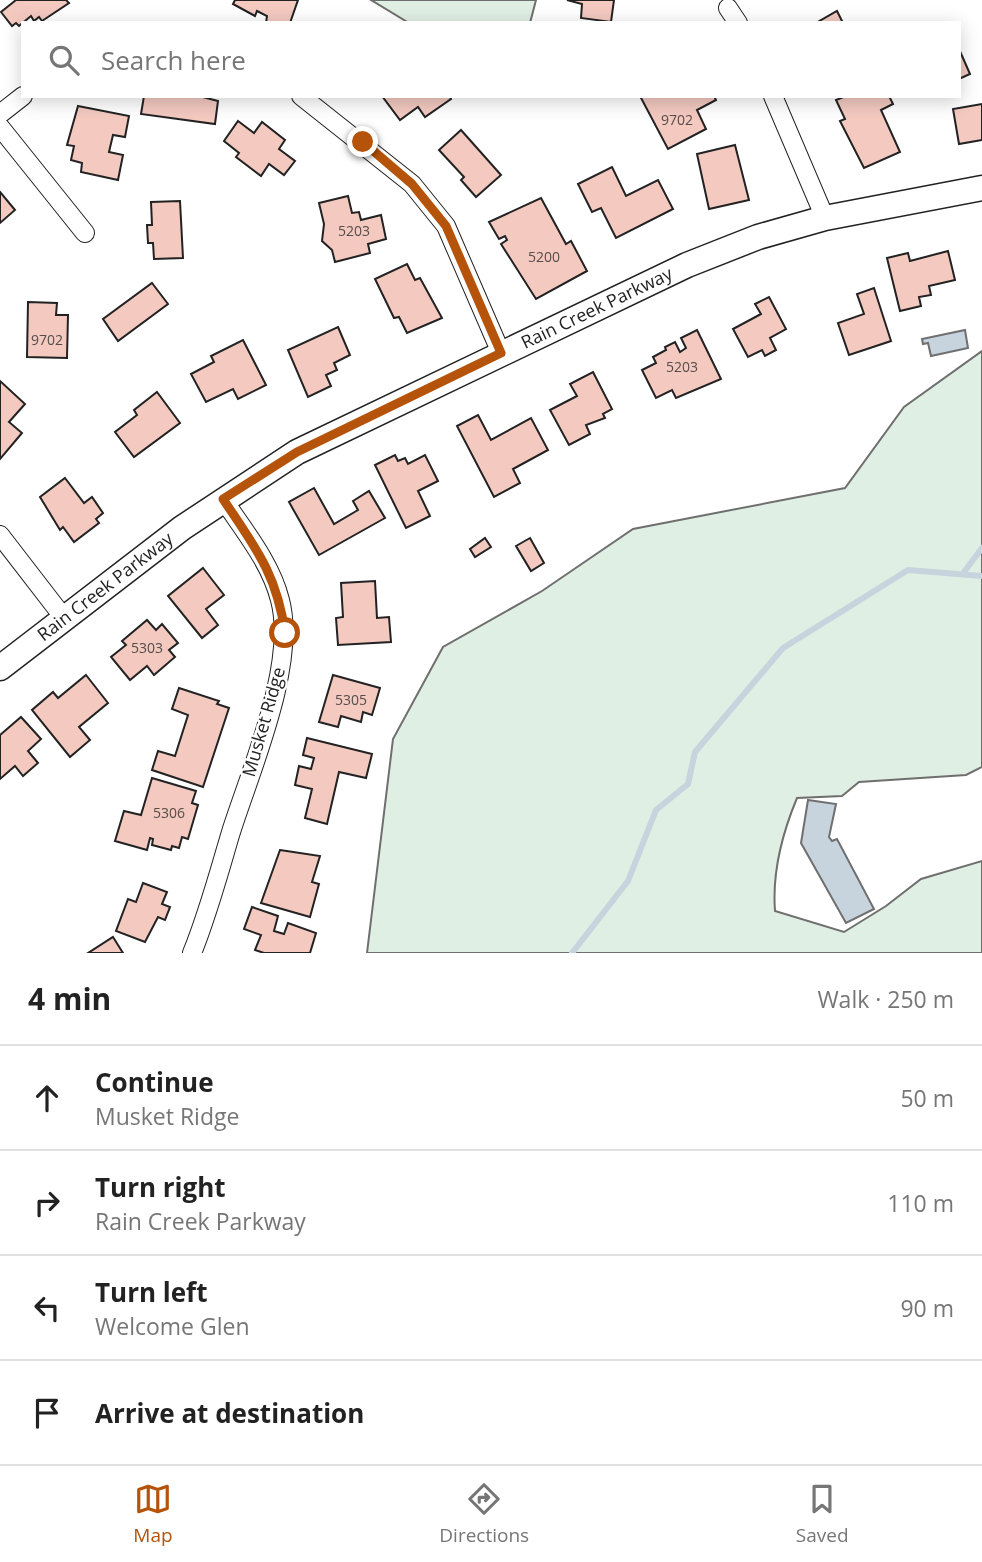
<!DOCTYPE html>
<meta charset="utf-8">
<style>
:root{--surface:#fff;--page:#f6f6f6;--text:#222;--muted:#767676;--line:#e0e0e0;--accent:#b45309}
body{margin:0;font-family:"Open Sans",sans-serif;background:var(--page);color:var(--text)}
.stop{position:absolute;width:21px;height:21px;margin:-16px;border:5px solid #b45309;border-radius:50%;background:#fff}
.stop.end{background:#b45309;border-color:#fff;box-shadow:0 2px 7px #0008}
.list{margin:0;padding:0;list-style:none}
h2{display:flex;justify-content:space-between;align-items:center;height:91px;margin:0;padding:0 28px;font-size:30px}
h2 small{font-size:23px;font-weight:400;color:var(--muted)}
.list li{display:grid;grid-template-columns:46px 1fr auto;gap:21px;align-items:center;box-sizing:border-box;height:105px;padding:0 28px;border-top:2px solid var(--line)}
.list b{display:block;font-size:26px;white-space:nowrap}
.list p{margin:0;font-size:23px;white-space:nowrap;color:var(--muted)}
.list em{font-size:23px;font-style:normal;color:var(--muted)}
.icon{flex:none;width:38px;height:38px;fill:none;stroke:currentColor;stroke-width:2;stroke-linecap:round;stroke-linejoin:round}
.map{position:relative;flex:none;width:982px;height:953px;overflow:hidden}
.search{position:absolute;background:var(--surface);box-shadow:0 4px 18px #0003;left:21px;right:21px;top:21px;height:77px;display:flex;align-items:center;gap:18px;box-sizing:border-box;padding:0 24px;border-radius:0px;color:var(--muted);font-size:26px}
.sheet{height:511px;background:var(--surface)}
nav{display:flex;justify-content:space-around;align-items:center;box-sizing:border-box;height:98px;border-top:2px solid var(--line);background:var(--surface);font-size:19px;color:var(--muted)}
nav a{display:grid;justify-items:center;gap:4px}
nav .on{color:var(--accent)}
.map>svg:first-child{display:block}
</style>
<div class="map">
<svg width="982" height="953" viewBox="0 0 982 953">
<rect width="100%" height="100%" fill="#fff"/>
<!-- green -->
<g fill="#e0efe3" stroke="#6f6f6f" stroke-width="2">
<path d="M371,0H536L530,23H409Z"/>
<path d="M982,351V767L966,775L859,782L842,796L797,798C782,834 772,872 775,911L844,932L886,906L921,879L982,861V953H367L393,739L443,647L542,591L633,529L845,488L904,407Z"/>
</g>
<!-- water -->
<g fill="#c7d3dd" stroke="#6f6f6f" stroke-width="2">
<path d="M965,330L968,348L931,356L928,343L923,344L922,339Z"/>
<path d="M808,800L836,804L829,837L832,841L837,839L874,909L846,923L801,843Z"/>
</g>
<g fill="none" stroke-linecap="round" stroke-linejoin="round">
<!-- stream -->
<g stroke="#c7d3dd" stroke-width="6">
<path d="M964,572L982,548"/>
<path d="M572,953L628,881L656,810L688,784L695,752L783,648L908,570L982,576"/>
</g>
</g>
<!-- building -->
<g fill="#f3c9c0" stroke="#222" stroke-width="2">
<path d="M16,0H66L69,3L42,21L39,17L34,21L31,16L19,26L16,23L12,26L1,12Z"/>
<path d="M235,0H298L290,23H266L267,16L257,11L255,16L233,4Z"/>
<path d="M567,0H614L611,22L581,18L582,4Z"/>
<path d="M837,11L843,23H816Z"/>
<path d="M959,49L970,74L959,79Z"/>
<path d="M144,96H199L218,101L215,124L141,114Z"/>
<path d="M382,96H449L451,99L425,117L418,107L400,120Z"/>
<path d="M640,96H714L716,100L697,110L706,129L668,149Z"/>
<path d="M846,96H889L893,104L881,110L900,152L864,168L840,121L845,119L836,100Z"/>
<path d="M982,104V140L959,144L953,109Z"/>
<path d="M78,106L129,116L125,137L113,135L109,152L123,155L118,180L81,172L82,163L71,160L74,146L67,145Z"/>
<path d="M238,121L254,133L262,122L285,140L279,149L295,161L284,175L269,164L261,176L236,157L239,153L224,141Z"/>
<path d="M461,130L501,175L476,197L461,180L464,177L439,150Z"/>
<path d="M735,145L749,200L709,209L697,154Z"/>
<path d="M612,167L626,196L658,180L673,209L616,238L601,208L592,212L578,184Z"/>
<path d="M0,192L15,210L0,223Z"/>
<path d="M348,196L352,213L359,212L361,220L381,215L386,239L368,244L370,253L335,262L332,250L322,241L324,224L319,203Z"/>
<path d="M541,198L566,244L571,241L587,271L536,299L501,244L507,240L505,236L499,239L489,222Z"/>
<path d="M180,201L183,258L154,259L153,243H148L147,225H152L151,202Z"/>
<path d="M948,251L955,280L929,286L931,295L919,297L921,306L900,311L887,258L908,253L910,261Z"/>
<path d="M407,264L415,280L420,278L442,318L407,333L399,317L394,318L375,279Z"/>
<path d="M152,283L168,304L118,341L103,319Z"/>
<path d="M874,288L891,341L849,355L838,323L864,314L857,294Z"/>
<path d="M769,297L786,329L770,338L776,350L765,356L762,350L748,357L733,329L761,314L755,304Z"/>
<path d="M28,302L57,303L56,315H68L67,358L27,357Z"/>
<path d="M338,327L350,355L334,363L337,370L326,375L331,386L308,397L288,350Z"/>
<path d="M697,330L721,379L676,398L672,390L656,398L642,370L656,363L653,357L666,350L665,347L675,342L680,352L686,348L681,338Z"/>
<path d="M243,340L266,385L238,399L233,389L206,402L191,374L214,362L211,356Z"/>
<path d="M593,372L612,409L603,414L605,418L586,425L590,434L569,445L550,410L577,396L570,384Z"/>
<path d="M0,381L25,404L9,422L22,433L0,459Z"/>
<path d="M157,392L180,423L134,457L115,432L137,415L134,410Z"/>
<path d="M478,415L491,440L531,418L548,450L513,469L520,483L494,497L457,426Z"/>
<path d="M395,455L398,461L405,458L408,464L425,455L438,481L418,491L430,516L406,528L375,465Z"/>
<path d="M65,478L84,503L92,497L103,513L96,519L99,523L74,542L63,527L60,530L40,497Z"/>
<path d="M314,488L334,524L358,510L353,501L369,491L385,518L319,555L289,502Z"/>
<path d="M485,538L491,547L475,557L470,549Z"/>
<path d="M530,538L544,563L531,571L516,546Z"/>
<path d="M203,568L224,595L206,609L218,625L202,638L168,596Z"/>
<path d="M375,581L377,618L389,617L391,642L338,645L336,618L343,617L341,583Z"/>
<path d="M147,620L156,630L162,624L178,643L169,650L175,657L154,675L147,666L130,680L111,657L126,645L122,641Z"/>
<path d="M86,675L108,703L79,727L90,740L70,757L32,710L53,692L58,698Z"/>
<path d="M333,675L380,688L372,715L363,712L361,722L341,716L338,727L319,722Z"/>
<path d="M179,688L219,701L217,704L229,708L203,787L152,770L158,751L175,756L188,715L172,709Z"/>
<path d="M21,717L41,739L28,751L38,763L23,776L15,766L0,779V735Z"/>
<path d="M307,738L372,754L366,778L339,772L327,824L305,818L312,789L295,785L299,766L311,769L314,758L303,755Z"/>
<path d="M152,778L196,791L192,803L198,805L188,839L182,837L179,848L172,846L171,850L152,845L153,839L150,838L147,850L115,841L124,811L141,815Z"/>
<path d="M280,850L320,856L312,882L319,884L310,917L261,903Z"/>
<path d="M143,883L167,892L162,904L170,907L165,920L158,917L145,942L116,931L128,899L136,902Z"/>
<path d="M252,907L278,916L274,931L284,934L288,923L316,933L310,953H264L255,950L261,935L244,929Z"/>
<path d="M113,937L123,953H88Z"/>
</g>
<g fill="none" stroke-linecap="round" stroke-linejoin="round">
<defs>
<g id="street">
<path d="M728,8L738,23"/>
<path d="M301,96L412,184L446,226L501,353"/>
<path d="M773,96L825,218"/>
<path d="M0,114L23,96"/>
<path d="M0,127L85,233"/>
<path d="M0,535L64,618"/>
<path d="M192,953C208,914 219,872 231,832C251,769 297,664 280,600C271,563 244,531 223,499"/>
</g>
<g id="secondary">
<path id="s1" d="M0,668L182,528L297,452L687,265L758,237L825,218L982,188"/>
</g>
</defs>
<!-- street casing -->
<use href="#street" stroke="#222" stroke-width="20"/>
<!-- secondary casing -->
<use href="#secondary" stroke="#222" stroke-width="27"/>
<!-- street -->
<use href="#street" stroke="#fff" stroke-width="18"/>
<!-- secondary -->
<use href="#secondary" stroke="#fff" stroke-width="24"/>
</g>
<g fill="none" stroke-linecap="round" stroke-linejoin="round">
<!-- route -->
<path stroke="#b45309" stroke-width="9" d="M285,633C277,574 255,547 223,499L297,452L501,353L446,226L412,184L363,142"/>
</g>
<g text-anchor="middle" stroke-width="5" stroke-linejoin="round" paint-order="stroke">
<!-- number labels -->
<g font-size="14" fill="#564c4a">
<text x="677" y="125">9702</text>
<text x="354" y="236">5203</text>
<text x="544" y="262">5200</text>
<text x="47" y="345">9702</text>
<text x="682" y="372">5203</text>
<text x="147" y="653">5303</text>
<text x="351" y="705">5305</text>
<text x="169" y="818">5306</text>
</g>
<!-- street labels -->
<g font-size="18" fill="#222" stroke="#fff">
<text dy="6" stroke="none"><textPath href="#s1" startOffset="700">Rain Creek Parkway</textPath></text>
<text dy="6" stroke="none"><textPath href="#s1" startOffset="133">Rain Creek Parkway</textPath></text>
<text transform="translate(264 722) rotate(-74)" y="6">Musket Ridge</text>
</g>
</g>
</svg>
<div class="stop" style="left:285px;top:633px"></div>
<div class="stop end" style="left:363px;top:142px"></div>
<div class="search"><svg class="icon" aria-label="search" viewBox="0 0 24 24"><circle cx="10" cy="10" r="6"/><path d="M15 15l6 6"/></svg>Search here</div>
</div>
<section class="sheet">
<h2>4 min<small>Walk · 250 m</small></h2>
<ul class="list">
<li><svg class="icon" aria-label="ahead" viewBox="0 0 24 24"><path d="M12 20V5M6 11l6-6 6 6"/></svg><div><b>Continue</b><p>Musket Ridge</p></div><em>50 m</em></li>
<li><svg class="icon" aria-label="right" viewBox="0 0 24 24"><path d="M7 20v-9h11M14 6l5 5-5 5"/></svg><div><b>Turn right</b><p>Rain Creek Parkway</p></div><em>110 m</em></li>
<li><svg class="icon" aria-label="left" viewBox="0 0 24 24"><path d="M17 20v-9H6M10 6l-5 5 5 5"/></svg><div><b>Turn left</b><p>Welcome Glen</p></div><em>90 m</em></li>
<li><svg class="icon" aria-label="arrive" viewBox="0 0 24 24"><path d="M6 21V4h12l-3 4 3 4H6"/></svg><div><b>Arrive at destination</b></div></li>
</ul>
</section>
<nav>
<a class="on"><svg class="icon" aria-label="map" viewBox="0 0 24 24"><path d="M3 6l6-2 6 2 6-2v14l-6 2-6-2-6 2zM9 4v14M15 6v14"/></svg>Map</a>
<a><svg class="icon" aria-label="directions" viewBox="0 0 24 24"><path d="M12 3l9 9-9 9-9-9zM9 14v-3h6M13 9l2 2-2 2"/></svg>Directions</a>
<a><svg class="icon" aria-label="saved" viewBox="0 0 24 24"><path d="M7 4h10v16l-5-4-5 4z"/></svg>Saved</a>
</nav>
